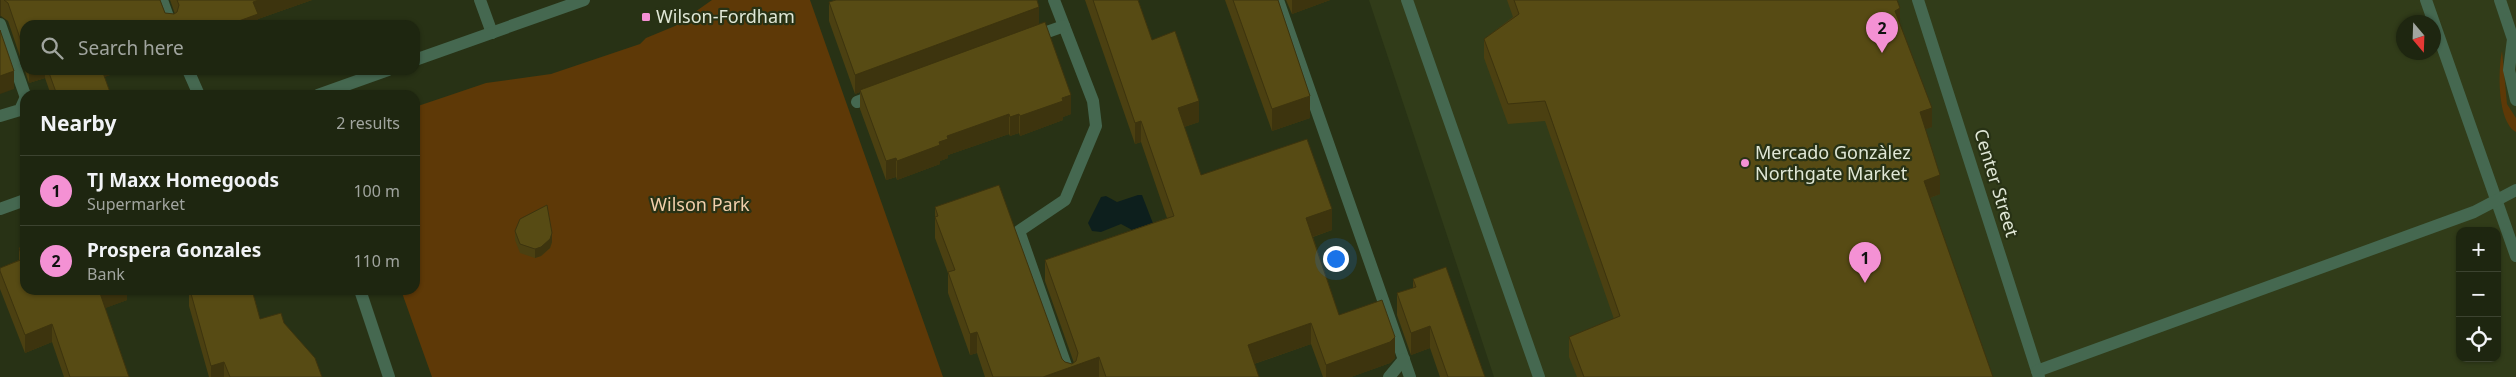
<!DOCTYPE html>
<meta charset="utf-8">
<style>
:root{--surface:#1e2610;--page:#262e19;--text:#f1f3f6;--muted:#a1a59f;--line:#3c4330;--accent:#f491d4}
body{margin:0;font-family:"Noto Sans",sans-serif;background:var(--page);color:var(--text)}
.controls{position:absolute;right:15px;bottom:15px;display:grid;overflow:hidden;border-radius:10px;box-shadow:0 1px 4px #0004}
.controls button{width:45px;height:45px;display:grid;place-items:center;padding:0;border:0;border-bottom:1px solid var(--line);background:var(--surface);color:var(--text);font:25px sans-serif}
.compass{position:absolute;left:2396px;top:15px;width:45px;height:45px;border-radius:50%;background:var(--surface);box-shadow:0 1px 4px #0004;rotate:161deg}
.you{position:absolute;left:1335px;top:258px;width:18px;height:18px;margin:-12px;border:4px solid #fff;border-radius:50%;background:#1a73e8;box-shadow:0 0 0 8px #1a73e833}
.badge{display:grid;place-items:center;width:32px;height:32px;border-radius:50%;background:var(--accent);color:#111;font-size:16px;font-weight:700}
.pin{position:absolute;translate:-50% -41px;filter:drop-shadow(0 1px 2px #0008)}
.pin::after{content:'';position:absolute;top:26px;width:18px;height:15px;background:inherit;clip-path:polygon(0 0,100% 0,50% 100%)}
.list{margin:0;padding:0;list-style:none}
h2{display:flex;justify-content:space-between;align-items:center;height:65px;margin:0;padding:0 20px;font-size:21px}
h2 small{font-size:16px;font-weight:400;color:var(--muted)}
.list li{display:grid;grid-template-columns:32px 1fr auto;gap:15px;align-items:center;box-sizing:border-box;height:70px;padding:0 20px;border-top:1px solid var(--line)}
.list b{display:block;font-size:19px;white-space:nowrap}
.list p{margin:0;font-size:16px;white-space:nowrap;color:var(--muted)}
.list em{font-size:16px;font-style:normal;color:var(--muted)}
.icon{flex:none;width:28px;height:28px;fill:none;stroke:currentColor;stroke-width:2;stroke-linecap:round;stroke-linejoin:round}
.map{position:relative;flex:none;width:2516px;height:377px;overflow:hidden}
.search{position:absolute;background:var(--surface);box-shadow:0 1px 4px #0004;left:20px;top:20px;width:400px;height:55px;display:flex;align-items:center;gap:12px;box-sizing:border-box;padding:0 18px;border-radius:15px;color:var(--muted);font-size:19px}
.panel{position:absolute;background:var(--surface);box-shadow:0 1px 4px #0004;left:20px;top:90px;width:400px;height:205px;border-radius:15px}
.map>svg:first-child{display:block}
</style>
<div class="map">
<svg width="2516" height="377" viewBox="0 0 2516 377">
<rect width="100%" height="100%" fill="#283215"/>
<!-- built -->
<path fill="#313c19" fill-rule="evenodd" d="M1369,0H2516V377H1494ZM2404,22H2434V52H2404ZM2460,231H2497V358H2460Z"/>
<!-- green -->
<g fill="#5e3907">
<path d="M712,0H810L943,377H432L401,290H415V107L486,83L551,74L640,44L646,38L675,26Z"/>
<path d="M2502,51L2507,104L2516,118V132C2497,122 2498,69 2502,51Z"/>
</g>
<!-- water -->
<path fill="#0d1f1d" d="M1138,195H1142L1154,226L1134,231L1121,224L1101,232L1092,231L1088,223L1101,197L1106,196L1117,202Z"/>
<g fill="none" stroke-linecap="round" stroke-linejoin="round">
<!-- service -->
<g stroke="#456850" stroke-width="12">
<path d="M162,0L171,25"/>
<path d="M480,0L492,33"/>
<path d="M1054,0L1093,101L1096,126L1065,200L1019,231L1070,377"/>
<path d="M1278,0L1410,377"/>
<path d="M1407,0L1539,377"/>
<path d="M1918,0L2039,377"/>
<path d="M2426,0L2516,256"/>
<path d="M2500,0L2513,39L2509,70L2516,100"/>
<path d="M0,24L25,95"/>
<path d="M1033,37L1064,26"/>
<path d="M188,70L199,95"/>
<path d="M857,102L876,95"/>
<path d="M0,116L20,110L25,99"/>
<path d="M2037,371L2474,212L2516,190"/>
<path d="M1389,377L1404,359"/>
</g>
<!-- minor -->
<path stroke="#456850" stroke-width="12" d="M360,290L389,377"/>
<!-- tertiary -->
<g stroke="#456850" stroke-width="12">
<path d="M415,60L584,0"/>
<path d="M318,95L388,70"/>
<path d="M0,209L25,200"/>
</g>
</g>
<!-- wall -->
<g fill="#4b4011">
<path d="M0,0H160L165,13L174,14H175L170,0H312L258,19V25H25V70H124L104,77L111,95H51L45,78L29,83L8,21L1,16H0Z"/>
<path d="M1085,0H1138L1152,40L1199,122L1184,127L1201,175L1332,230L1313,237L1339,315L1395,358L1390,363L1351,377H1323L1311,344L1254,364L1259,377H985L977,353L970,355L948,293V273L935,238V207L1065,362L1072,364L1074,363L1045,281V260L1167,218L1141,142L1135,144Z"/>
<path d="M1225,0H1278L1310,118L1272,131Z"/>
<path d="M1286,0H1330L1292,14Z"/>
<path d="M1507,0H1897L1900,25L1932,127L1925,129L1940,194L1930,198L1993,377H1577L1569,357V337L1614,319L1545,121L1508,124L1484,58V39L1513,17Z"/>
<path d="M829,2L1039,24L1071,114L1063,117V120L1020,136L1019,133L1010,136L1009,134L948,155V158L940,161V164L897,180L896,177L886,180L860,109V92L855,94L829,21Z"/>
<path d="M515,231L552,242L550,248L541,256L535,258L520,253L515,240Z"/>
<path d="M19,248L127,290V300L105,308L129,377H64L52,342L25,353L0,289V268L19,260Z"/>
<path d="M1413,279L1485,377H1440L1430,348L1411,355L1397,315V293L1413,288Z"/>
<path d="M189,290H252L260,319L284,323L322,377H209L189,306Z"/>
</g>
<!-- shaded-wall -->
<g fill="#3d340e">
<rect x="0" y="0" width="1" height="16"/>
<path d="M259,0H312L258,19V25H228L253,2Z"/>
<path d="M1292,0H1330L1292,14Z"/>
<path d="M1039,7V26L860,90V92L855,94V75Z"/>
<path d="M1900,8V27L1895,11Z"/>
<path d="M29,70H45V78L29,83Z"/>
<path d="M99,70H124L99,79Z"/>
<path d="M14,71V89L0,94V76Z"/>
<path d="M1071,95V114L1063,117V120L1020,136V116Z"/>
<path d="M1310,96V118L1272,131V109Z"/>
<path d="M1199,101V122L1178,129V108Z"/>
<path d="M1932,108V127L1920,131V112Z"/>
<path d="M1009,114V134L948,155V158L940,161V164L897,180V161L939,142L947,136Z"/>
<path d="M1019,114V133L1010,136V117Z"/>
<path d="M1141,121V142L1135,144V123Z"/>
<path d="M896,158V177L886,180V161Z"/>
<path d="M1940,175V194L1924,200V181Z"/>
<path d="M1332,209V230L1306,239V218Z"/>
<path d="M552,233V242L550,248L541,256L535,258V249Z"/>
<path d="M107,290H127V300L100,310V293Z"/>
<path d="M1311,323V344L1248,366V345Z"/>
<path d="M52,324V342L25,353V335Z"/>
<path d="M1430,326V348L1411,355V333Z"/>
<path d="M977,332V353L970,355V334Z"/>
<path d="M1395,337V358L1390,363L1351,377H1326V365Z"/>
<path d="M1099,357V377H1043Z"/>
<path d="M224,362V377H211V366Z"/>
</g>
<!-- building -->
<g fill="#574b14" stroke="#3d340e">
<path d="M4,0H160L165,13L174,14L177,12L179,5L177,0H259L253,2L258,14L228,25H25V53L8,3Z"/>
<path d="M836,0H1037L1039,7L855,75L829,2Z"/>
<path d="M1093,0H1138L1152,40L1175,31L1199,101L1178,108L1201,175L1307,139L1332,209L1306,218L1339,315L1382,300L1395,337L1390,342L1326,365L1311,323L1248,345L1259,377H1106L1099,357L1043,377H993L977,332L970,334L948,272L955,270L935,217L938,216L935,207L999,185L1062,359L1065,362L1072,364L1076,361L1078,353L1045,260L1174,216L1141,121L1135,123Z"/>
<path d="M1233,0H1278L1310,96L1272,109Z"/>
<path d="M1514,0H1897L1900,8L1895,11L1932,108L1920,112L1940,175L1924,181L1993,377H1584L1569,337L1620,316L1545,101L1508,104L1484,39L1519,14Z"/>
<path d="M1045,22L1071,95L1062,98L1063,101L1020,116L1019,114L1010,117L1009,114L947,136L948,139L939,142L940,145L897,161L896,158L886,161L860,90Z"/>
<path d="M0,30L14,71L0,76Z"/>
<path d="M48,70H102L111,95H57Z"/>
<path d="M547,205L552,233L550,239L541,247L535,249L520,244L515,231L520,219Z"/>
<path d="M25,246V290H107L100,293L129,377H70L52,324L25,335L0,271V268L23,259L19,248Z"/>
<path d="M1446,267L1485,377H1448L1430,326L1411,333L1397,293L1416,287L1413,279Z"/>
<path d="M190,290H252L260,319L281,313L284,323L315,358L322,377H230L224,362L211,366Z"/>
</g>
<!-- markers -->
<g fill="#f491d4" stroke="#283215" stroke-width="2">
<rect x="641" y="12" width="10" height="10" rx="2.5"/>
<circle cx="1745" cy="163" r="5"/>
</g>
<g text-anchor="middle" stroke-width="4.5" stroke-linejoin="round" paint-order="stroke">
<!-- poi labels -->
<g font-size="18" fill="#e0e7d6" stroke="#283215" text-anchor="start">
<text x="656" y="23">Wilson-Fordham</text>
<text x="1755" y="159">Mercado Gonzàlez<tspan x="1755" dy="21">Northgate Market</tspan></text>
</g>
<!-- street labels -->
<g font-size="18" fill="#e0e7d6" stroke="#283215">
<text transform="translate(1996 183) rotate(73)" y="6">Center Street</text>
</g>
<!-- park labels -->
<g font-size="18" fill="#f2cfac" stroke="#283215">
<text x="700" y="211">Wilson Park</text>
</g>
</g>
</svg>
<div class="controls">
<button>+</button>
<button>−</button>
<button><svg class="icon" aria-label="locate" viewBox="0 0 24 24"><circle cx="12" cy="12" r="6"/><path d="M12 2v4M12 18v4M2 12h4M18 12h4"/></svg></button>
</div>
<svg class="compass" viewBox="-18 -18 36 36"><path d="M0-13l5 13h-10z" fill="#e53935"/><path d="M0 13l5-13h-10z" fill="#a1a59f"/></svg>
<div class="you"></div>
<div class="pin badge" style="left:1865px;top:283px">1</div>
<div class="pin badge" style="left:1882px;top:53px">2</div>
<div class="search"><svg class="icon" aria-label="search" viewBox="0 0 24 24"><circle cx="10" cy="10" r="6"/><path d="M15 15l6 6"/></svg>Search here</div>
<section class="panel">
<h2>Nearby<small>2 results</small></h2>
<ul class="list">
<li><span class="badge">1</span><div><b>TJ Maxx Homegoods</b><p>Supermarket</p></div><em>100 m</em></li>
<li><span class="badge">2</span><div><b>Prospera Gonzales</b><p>Bank</p></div><em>110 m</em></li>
</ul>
</section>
</div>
